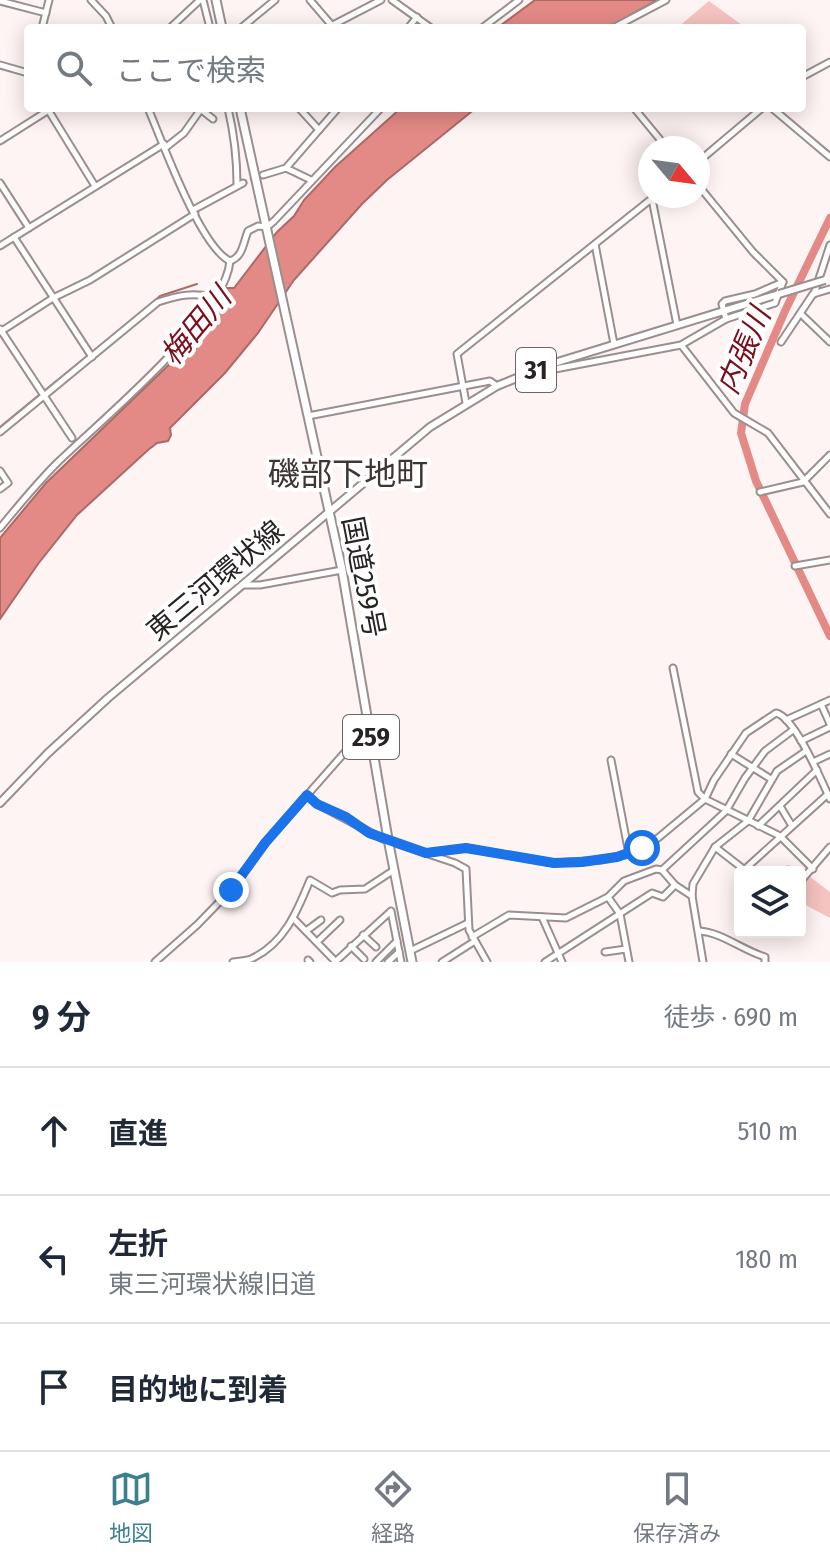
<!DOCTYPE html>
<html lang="ja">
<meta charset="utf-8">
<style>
:root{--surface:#fff;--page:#f2f2f3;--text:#1f2937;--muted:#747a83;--line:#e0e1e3;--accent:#3c808e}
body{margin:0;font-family:"Fira Sans Condensed","Noto Sans JP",sans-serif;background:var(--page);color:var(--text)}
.controls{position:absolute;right:24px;bottom:24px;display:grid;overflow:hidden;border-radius:8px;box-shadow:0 4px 20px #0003}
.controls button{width:72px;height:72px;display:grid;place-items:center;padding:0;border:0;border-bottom:2px solid var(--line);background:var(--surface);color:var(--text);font:40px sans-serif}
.compass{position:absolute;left:638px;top:136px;width:72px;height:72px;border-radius:50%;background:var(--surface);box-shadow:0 4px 20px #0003;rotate:119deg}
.stop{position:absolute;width:24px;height:24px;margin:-18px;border:6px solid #1a73e8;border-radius:50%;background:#fff}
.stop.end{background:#1a73e8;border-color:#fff;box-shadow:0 2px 8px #0008}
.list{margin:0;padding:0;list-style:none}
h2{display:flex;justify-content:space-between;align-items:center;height:104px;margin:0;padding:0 32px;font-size:34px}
h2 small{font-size:26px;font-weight:400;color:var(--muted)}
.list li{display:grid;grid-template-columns:52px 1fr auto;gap:24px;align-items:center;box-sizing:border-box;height:128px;padding:0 32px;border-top:2px solid var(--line)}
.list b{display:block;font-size:30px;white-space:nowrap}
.list p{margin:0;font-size:26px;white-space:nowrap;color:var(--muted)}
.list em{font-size:26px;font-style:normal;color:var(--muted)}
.icon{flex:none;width:44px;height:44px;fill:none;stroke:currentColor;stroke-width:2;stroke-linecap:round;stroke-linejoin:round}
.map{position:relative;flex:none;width:830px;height:962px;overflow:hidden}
.search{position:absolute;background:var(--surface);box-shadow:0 4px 20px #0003;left:24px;right:24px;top:24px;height:88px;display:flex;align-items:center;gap:20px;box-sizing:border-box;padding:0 28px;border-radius:8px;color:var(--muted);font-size:30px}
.sheet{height:488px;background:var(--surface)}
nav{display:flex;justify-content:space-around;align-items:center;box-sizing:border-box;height:112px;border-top:2px solid var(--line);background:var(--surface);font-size:22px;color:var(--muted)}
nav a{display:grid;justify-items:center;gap:4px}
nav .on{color:var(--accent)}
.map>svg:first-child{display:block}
</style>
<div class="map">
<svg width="830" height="962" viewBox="0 0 830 962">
<rect width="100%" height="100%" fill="#fef4f3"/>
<!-- green -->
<g fill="#f5c3c0">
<path d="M709,1L746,28H677Z"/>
<path d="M787,865L797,867L830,892V918L800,902V872H780Z"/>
</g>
<!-- water -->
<g fill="#e38986" stroke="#ab6a68" stroke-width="2">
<path d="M535,0H657L608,28H497Z"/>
<path d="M401,108H476L387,180L362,204L294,280L258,333L225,373L170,428L171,435L168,441L157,443L148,450L77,515L38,564L0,619V538L46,483L181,353L225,299L228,291L226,288H234L277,232L294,216L304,200L335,167Z"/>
</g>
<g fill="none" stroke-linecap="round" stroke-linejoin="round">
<!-- stream -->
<g stroke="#ab6a68" stroke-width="2">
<path d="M152,303L160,296L197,284"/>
<path d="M44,391L153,303"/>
<path d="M0,427L39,395"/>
</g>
<!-- river -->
<path stroke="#e38986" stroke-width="8" d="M830,218L785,311L745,404L741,433L756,481L830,636"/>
<!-- minor-tunnel -->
<path stroke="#d3cac9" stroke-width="5" stroke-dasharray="5 2.5" stroke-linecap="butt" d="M243,183L263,175"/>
<defs>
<g id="minor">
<path d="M91,0L106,16L112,28"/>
<path d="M203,0L210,28"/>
<path d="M310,0L334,28"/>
<path d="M392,0L431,28"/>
<path d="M0,1L46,13"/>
<path d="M42,28L49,0"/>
<path d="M170,28L200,0"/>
<path d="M241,28L275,0"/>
<path d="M327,28L381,0"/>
<path d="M408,28L417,17"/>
<path d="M482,28L519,0"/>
<path d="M613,28L666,0"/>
<path d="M0,65L28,73"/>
<path d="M802,77L830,62"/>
<path d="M47,108L95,186"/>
<path d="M148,108C162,141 200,247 230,261C243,257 243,243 248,231L258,226L267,227L274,221L381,108"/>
<path d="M199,108L213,119"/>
<path d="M228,108C234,134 237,158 237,184"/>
<path d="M299,108L319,130"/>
<path d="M634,108L667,148"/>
<path d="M772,108L830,157"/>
<path d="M0,141L52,108"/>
<path d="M165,148L184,133L201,109"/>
<path d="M698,162L762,108"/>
<path d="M286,168L311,180"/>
<path d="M263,175L286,168L338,108"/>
<path d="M0,183L29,228"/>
<path d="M652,199L677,325"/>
<path d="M193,210L243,183"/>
<path d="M14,237L92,357"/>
<path d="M595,244L614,344"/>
<path d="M0,246L164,144"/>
<path d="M814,294L830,245"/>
<path d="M801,314L830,342"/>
<path d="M726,319L775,303L783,282"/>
<path d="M0,329L72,438"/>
<path d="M0,332L53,298L90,280L195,214"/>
<path d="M781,342L813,294L830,289"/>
<path d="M682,346L734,413L768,433L830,514"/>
<path d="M551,364L555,369L681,345L726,319L722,304L725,301L755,294L783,282L753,252L698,185"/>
<path d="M466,403L457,354L655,196"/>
<path d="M308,416L490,381L497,386"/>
<path d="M0,432L158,302C179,295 194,292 216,298"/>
<path d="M0,471L8,483L0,489"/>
<path d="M760,492L803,482L830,455"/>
<path d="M0,528C18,506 37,483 57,463C100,421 225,319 230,261"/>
<path d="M795,566L830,560"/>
<path d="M244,585H260L342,570"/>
<path d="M673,668L698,792L705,799L780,836L813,869"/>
<path d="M821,704L830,724"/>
<path d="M786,720L830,700"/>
<path d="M801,741L830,727"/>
<path d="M731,754L771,779"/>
<path d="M611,760L629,854"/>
<path d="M813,762L830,754"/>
<path d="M307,795L317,804L383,839L455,863L466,869L469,930L487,962"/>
<path d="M780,806L792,826"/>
<path d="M758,826L817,770"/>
<path d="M715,847L746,871"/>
<path d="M426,853L466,848L554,863L601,860L629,854L658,838L705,799L714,780L746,733L776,713C795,717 821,780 830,799"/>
<path d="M662,870L726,811L745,778L765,751L793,730"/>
<path d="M744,870L828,794"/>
<path d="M800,882L830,847"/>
<path d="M608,897L620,914L629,962"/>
<path d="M542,917L562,962"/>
<path d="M294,919L336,962"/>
<path d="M306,931L321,920"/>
<path d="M699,931C721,932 742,950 765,957V962"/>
<path d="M363,935L376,947"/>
<path d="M472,937L509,915L566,918L608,897L624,881L656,869L662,870L675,885L692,896"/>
<path d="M317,942L340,920"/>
<path d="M351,946L364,959"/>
<path d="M410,951L468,923"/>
<path d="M605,952L626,949"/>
<path d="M308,960L310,962"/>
<path d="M155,962L197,925L231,890L265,843L368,726"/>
<path d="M233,962C238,961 246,961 251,959C284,944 297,912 310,880L332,893L340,890L365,889L394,870"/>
<path d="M335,962L391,911L401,962"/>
<path d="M376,962L397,941"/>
<path d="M388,962L399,952"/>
<path d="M442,962L475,941"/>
<path d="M545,962L652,893L663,897L675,885"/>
<path d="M703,962L692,896L693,884L715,847L748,821L777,771L806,751"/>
</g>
<path id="major" d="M0,803L48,753L108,698L430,427L497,386L551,364L779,294"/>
<g id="highway">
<path d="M216,0L222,28"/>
<path d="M240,108L342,570L388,839L412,962"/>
</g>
</defs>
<!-- minor casing -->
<use href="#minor" stroke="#9a8f8e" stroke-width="9"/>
<!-- major casing -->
<use href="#major" stroke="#9a8f8e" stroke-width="10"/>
<!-- highway casing -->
<use href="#highway" stroke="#9a8f8e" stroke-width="11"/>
<!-- minor -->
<use href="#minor" stroke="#fff" stroke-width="5"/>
<!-- major -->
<use href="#major" stroke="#fff" stroke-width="6"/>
<!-- highway -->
<use href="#highway" stroke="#fff" stroke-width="7"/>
<defs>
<path id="major-bridge" d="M779,294L825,280"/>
</defs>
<!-- major-bridge casing -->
<use href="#major-bridge" stroke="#9a8f8e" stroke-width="10" stroke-linecap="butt"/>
<!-- major-bridge -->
<use href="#major-bridge" stroke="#fff" stroke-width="6"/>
</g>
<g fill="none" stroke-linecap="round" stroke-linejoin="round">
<!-- route -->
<path stroke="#1a73e8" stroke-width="10" d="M231,890L265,843L307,795L317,804L346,817L369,833L426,853L466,848L554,863L582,862L617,857L642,848"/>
</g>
<g text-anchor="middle" stroke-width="8" stroke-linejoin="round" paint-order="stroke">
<!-- shield labels -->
<g fill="#fff" stroke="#686565" stroke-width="2">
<rect x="516" y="348" width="40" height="44" rx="6"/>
<rect x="343" y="715" width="56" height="44" rx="6"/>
</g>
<g font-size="26" font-weight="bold" fill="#272323">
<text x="536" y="379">31</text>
<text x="371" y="746">259</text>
</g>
<!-- street labels -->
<g font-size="28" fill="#272323" stroke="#fff">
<text transform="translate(364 577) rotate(79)" y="10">国道259号</text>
<text transform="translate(215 580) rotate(-40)" y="10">東三河環状線</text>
</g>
<!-- water labels -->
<g font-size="30" font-style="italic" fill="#7c0e1c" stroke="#fff">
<text transform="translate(196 326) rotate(-50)" y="10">梅田川</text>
<text transform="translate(744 351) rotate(-67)" y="10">内張川</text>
</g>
<!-- quarter labels -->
<g font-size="32" fill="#3e3534" stroke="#fff">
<text x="348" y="485">磯部下地町</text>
</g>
</g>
</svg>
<div class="controls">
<button><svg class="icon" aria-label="layers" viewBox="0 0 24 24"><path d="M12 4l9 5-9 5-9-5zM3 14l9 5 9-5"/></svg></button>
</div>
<svg class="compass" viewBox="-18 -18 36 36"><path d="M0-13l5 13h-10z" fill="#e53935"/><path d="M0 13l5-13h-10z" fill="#747a83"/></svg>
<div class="stop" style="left:642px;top:848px"></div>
<div class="stop end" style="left:231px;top:890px"></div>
<div class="search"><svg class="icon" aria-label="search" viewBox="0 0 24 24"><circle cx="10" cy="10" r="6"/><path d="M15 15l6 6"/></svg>ここで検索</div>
</div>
<section class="sheet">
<h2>9 分<small>徒歩 · 690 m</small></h2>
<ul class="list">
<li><svg class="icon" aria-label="ahead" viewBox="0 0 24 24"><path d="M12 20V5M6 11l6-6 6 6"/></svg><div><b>直進</b></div><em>510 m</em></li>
<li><svg class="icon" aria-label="left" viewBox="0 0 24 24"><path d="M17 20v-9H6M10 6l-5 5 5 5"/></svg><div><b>左折</b><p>東三河環状線旧道</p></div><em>180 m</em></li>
<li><svg class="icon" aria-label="arrive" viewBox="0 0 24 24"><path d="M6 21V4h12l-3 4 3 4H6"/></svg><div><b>目的地に到着</b></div></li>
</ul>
</section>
<nav>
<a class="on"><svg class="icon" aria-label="map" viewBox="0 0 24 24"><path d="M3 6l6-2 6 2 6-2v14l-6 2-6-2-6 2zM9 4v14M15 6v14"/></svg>地図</a>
<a><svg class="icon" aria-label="directions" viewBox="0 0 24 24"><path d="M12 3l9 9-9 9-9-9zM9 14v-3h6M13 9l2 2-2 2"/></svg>経路</a>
<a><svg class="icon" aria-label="saved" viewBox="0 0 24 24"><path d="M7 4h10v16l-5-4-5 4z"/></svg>保存済み</a>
</nav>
